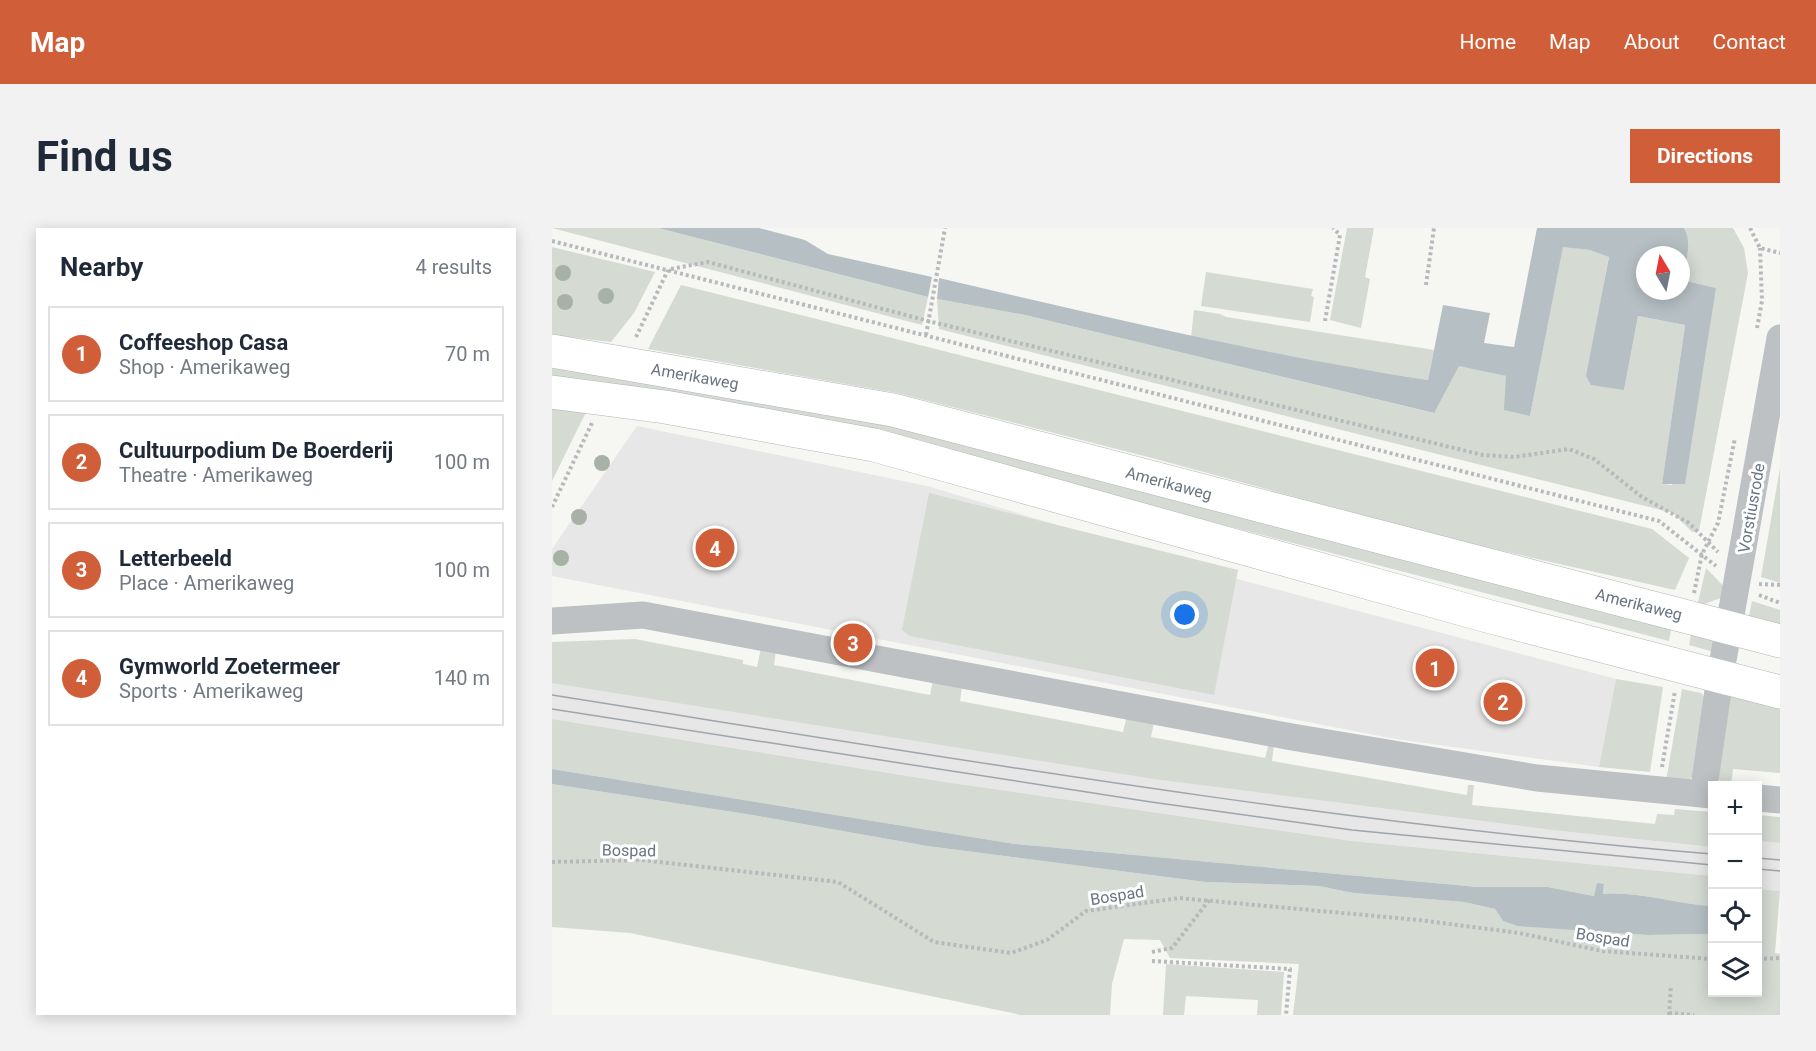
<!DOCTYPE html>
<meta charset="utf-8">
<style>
:root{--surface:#fff;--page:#f2f2f3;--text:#1f2937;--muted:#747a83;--line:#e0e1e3;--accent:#d05f39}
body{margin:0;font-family:Roboto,sans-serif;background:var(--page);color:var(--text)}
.controls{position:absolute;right:18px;bottom:18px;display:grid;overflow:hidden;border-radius:0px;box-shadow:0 3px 15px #0003}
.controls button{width:54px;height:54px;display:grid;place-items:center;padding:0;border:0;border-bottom:2px solid var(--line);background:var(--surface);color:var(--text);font:30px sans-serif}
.compass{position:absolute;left:1084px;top:18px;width:54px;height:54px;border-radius:50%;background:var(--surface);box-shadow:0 3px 15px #0003;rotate:350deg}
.you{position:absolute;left:633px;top:387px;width:21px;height:21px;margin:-15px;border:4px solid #fff;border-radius:50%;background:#1a73e8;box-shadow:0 0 0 9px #1a73e833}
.badge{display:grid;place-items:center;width:39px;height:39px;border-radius:50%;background:var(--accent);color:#fff;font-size:20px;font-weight:700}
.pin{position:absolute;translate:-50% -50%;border:3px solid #fff;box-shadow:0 2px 6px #0006}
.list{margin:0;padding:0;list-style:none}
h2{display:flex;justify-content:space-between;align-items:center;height:78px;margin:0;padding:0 24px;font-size:26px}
h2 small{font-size:20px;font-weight:400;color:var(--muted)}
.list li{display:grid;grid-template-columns:39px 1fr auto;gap:18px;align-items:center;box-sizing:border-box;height:96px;margin:0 12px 12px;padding:0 12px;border:2px solid var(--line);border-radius:0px}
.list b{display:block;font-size:22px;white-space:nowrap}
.list p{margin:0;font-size:20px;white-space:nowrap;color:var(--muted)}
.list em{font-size:20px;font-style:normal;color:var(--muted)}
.icon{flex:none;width:33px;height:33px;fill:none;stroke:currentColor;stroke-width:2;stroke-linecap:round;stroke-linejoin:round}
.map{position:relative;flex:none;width:1228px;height:787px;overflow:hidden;border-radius:0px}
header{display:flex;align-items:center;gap:36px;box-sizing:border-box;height:84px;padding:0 30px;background:var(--accent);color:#fff}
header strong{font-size:28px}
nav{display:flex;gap:33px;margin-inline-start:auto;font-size:21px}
.intro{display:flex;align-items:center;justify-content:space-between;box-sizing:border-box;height:144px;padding:0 36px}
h1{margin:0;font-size:42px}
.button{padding:15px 27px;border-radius:0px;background:var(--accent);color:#fff;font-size:21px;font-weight:700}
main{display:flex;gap:36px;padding:0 36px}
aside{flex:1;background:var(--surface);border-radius:0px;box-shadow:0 3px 15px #0003}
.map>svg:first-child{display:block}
</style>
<header>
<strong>Map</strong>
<nav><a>Home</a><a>Map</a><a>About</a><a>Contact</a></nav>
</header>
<div class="intro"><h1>Find us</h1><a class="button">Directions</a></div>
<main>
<aside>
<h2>Nearby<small>4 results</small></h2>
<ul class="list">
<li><span class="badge">1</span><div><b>Coffeeshop Casa</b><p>Shop · Amerikaweg</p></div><em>70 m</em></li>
<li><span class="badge">2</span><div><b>Cultuurpodium De Boerderij</b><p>Theatre · Amerikaweg</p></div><em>100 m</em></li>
<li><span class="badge">3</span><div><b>Letterbeeld</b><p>Place · Amerikaweg</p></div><em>100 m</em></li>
<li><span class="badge">4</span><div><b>Gymworld Zoetermeer</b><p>Sports · Amerikaweg</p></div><em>140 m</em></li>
</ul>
</aside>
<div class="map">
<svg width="1228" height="787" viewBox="0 0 1228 787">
<rect width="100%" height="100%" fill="#f6f6f3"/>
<!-- built -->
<g fill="#e6e7e6">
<path d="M85,198L375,258L689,352L1064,451L1047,539L844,511L0,348V321Z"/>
<path d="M0,454L399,518L1009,603L1160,619V648L800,613L393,554L0,491Z"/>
<path d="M1206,613L1228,615V663L1206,661Z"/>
</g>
<!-- green -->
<g fill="#d5dad3">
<path d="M0,0H106L376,69L370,97Z"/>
<path d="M795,0H822L813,49L818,51L809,100L778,92Z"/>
<path d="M1132,0H1181L1192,20L1196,45L1147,303L1140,304L1121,285L387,101L385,71L473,87L881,185L907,137L954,148L978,188L1011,18L1038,22L1057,28L1046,88L1072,162L1086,88L1133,97L1110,256L1120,257L1164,60L1133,54C1131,35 1142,17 1132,0Z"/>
<path d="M0,19L103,44L82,85L59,114L0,107Z"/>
<path d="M654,44L761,61L759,68L762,69L758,94L649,78Z"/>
<path d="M129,57L1100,301L1137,330L1123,362L906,313L600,230L345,165L96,121Z"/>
<path d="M642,82L668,86L674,89L882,122L876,152L762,134L639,109Z"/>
<path d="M0,136L345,198L1120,397L1117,413L518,257L0,155Z"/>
<path d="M0,180L34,184L0,253Z"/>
<path d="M1228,240V355L1209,349Z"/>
<path d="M377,265L686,342L662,467L358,408L350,402Z"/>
<path d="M1154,340L1179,366L1145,379Z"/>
<path d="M1200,373L1228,382V400L1196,392Z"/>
<path d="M1140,401L1168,409L1165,425L1137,417Z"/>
<path d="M83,411L191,432V436L205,439L209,420L224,422L222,437L378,467L381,452L410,458L408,473L571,504L575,488L602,494L599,509L713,530L717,515L722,516L720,533L915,567L916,557H922L920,577L1103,596L1105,586L1122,587L1123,581L1160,584V619L1009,603L602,551L0,455V414Z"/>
<path d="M1064,451L1111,459L1098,544L1047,539Z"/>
<path d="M1130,461L1149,465L1157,475C1154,494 1154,553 1129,555C1124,556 1119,554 1114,553Z"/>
<path d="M1177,468L1228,477V545L1181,541L1179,557H1173L1163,548Z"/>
<path d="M0,491L393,554L800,613L1160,648V678C1123,676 1088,663 1051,666L1052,656L1043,668L996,659H926L463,616L0,541Z"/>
<path d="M0,556L200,587L375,618L653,654L767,658L801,665L912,674L943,681L951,693L1096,707L1160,706V764H1206V661L1228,663L1223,725L1228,726V787H741L747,736L618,730L608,712L572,711L560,756L558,787H469L78,705L0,699Z"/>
<path d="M1206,587L1228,589V615L1206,613Z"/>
<path d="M614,736L732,744L729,787H705L706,772L634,768L632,787H611Z"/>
</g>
<!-- water -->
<g fill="#b6c0c4" fill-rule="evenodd">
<path d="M106,0H207L253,12L276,26L380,49L376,69Z"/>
<path d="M985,0H1132C1142,17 1131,35 1133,53L1164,60L1133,256H1110L1133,97L1086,88L1072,162L1039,157L1034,148L1057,29L1038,22L1011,19L978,188L952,182L954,148L907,138L882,185L473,87L385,71L387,50C550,88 711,127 876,152L891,77L938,85L932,115L962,119ZM1093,27H1129V63H1093Z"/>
<path d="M0,541L463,616L926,659H996L1042,668L1045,655L1052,656L1051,666C1088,663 1123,676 1160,678V706L1096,707L966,698L951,693L943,681L912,674L801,665L767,658L653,654L375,618L200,587L0,556Z"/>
</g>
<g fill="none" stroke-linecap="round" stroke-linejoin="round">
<defs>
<g id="major">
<path d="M0,123L341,182L1228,413"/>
<path d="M0,164L113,179L322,217L935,388L1228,464"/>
</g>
</defs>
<!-- major casing -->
<use href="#major" stroke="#b1b5b8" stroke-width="34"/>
<!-- path -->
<g stroke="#b7babc" stroke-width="4" stroke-dasharray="3 3" stroke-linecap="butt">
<path d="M1198,0L1208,20L1228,25"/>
<path d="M0,13L1107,293L1164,338"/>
<path d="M119,41L156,34L376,93L931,227L962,229L1017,221L1042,231L1090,269L1137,295L1166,324"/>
<path d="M874,57L882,0"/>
<path d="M773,93L788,7L781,0"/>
<path d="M1205,100L1210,73L1208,20"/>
<path d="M374,107L393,0"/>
<path d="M84,109L116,42"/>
<path d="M0,279L40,195"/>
<path d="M1207,356L1228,357"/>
<path d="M1142,365L1150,326L1166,295L1183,210"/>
<path d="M1207,367L1228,375"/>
<path d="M1110,539L1123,463"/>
<path d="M0,634L89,632L286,654L382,714L459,725L495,712L534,683L627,670L867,692L967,705L1050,723L1160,731"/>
<path d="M600,724L620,720L658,671"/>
<path d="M1206,731L1228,730"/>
<path d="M600,733L738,741L734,787"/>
<path d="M1117,785L1142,787"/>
<path d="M1117,787L1119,757"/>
</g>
<!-- minor -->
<g stroke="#bdc1c4" stroke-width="27">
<path d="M0,393L91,387L740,509L985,550L1160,567"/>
<path d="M1151,566L1168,449L1228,110"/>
<path d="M1206,570L1228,572"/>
</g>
<!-- major -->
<use href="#major" stroke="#fff" stroke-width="33"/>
<!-- tram -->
<g stroke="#9fa5aa" stroke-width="1.5">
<path d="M0,467C386,528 771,594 1160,626"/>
<path d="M0,481L599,574L800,602L1160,637"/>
<path d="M1206,630L1228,632"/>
<path d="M1206,641L1228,643"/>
</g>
</g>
<!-- trees -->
<g fill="#a8b1a5">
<circle cx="11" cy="45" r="8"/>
<circle cx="54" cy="68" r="8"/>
<circle cx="13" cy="74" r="8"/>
<circle cx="50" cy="235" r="8"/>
<circle cx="27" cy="289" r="8"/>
<circle cx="9" cy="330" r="8"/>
</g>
<g text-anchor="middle" stroke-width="6" stroke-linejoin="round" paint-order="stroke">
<!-- street labels -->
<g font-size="16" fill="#687581" stroke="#fff">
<text transform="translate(143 148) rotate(10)" y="6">Amerikaweg</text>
<text transform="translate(617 255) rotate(15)" y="6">Amerikaweg</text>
<text transform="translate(1199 280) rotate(-80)" y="6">Vorstiusrode</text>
<text transform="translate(1087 376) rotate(14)" y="6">Amerikaweg</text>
<text transform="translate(77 622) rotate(1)" y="6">Bospad</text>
<text transform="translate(565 667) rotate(-9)" y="6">Bospad</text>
<text transform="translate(1051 709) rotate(9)" y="6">Bospad</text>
</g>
</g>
</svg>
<div class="controls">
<button>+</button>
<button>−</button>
<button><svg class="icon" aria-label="locate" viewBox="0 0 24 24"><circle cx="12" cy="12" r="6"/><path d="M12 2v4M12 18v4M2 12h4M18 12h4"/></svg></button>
<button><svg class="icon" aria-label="layers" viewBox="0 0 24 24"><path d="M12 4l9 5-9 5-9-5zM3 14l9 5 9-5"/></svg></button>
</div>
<svg class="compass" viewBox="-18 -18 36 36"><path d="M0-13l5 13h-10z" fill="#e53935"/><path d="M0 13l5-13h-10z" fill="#747a83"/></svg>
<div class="you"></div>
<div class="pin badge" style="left:883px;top:440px">1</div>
<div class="pin badge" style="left:951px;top:474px">2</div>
<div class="pin badge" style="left:301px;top:415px">3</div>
<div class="pin badge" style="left:163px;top:320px">4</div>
</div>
</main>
